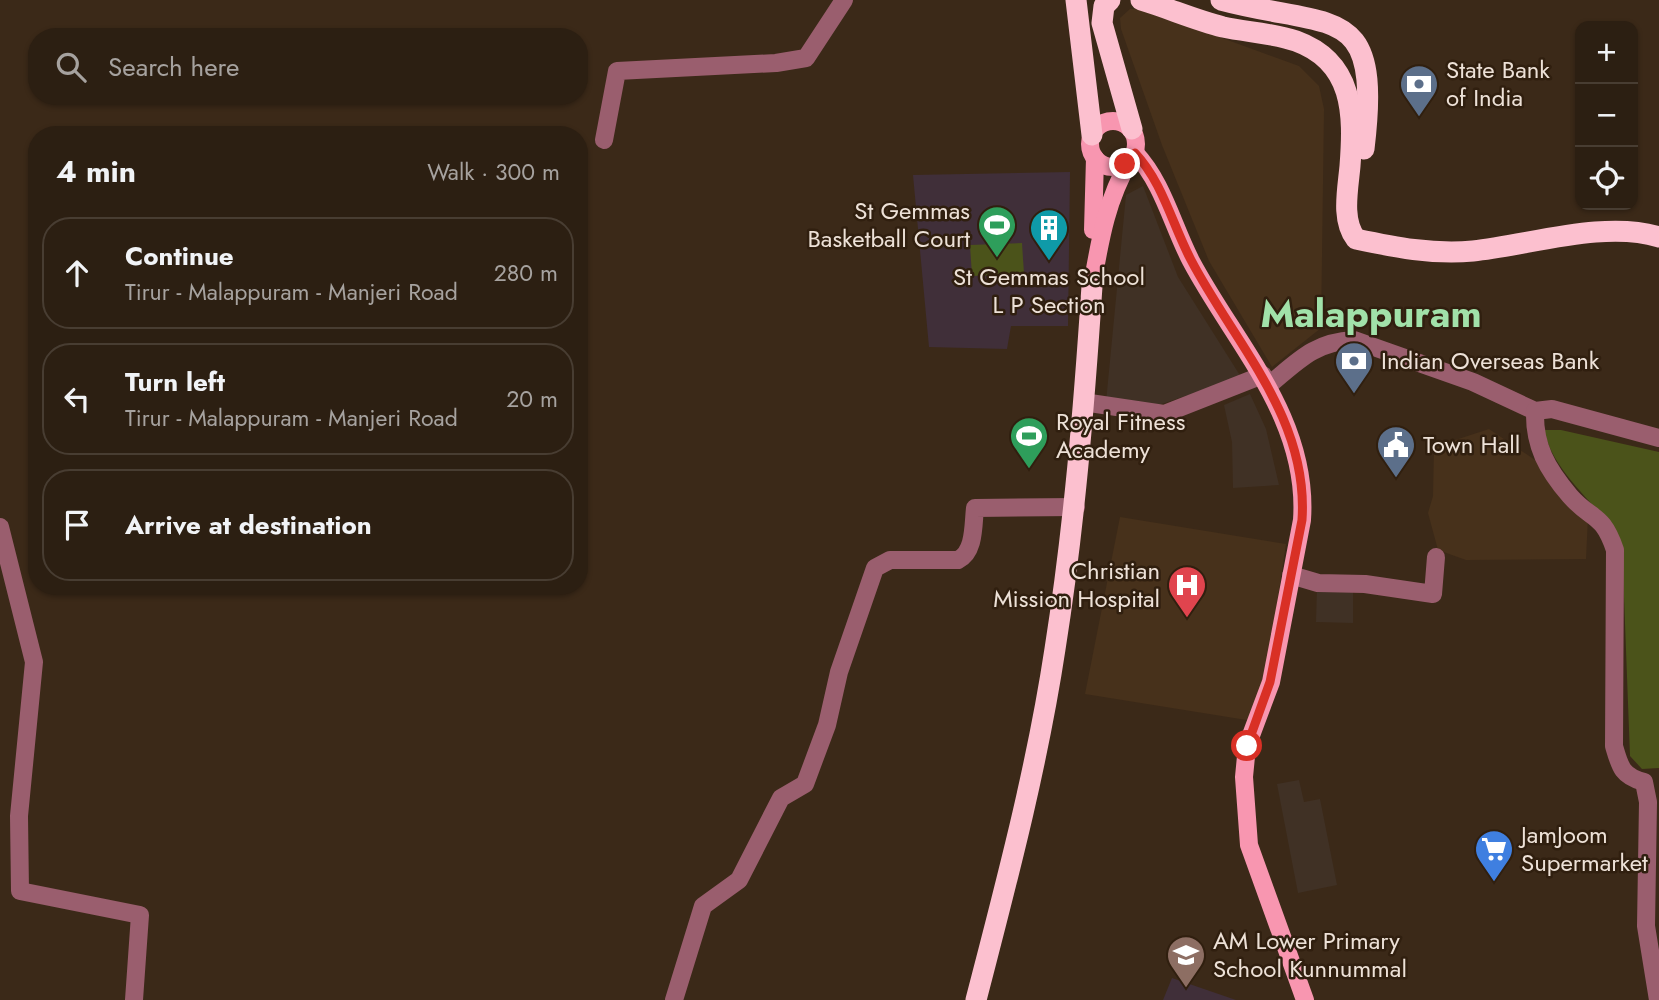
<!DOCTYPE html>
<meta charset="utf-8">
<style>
:root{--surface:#2c1f12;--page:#382c20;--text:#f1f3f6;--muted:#a6a29f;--line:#483d32}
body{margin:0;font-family:Jost,sans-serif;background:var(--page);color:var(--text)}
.controls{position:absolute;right:21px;top:21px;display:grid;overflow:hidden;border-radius:14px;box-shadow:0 2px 5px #0004}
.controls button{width:63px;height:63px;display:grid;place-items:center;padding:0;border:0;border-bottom:2px solid var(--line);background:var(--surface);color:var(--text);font:35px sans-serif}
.stop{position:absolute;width:21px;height:21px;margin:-16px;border:5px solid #d93025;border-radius:50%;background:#fff}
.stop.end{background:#d93025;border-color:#fff;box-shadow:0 2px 7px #0008}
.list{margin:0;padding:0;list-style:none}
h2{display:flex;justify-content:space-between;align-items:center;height:91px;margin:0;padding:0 28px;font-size:30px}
h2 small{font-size:23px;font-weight:400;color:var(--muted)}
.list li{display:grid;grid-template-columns:46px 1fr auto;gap:21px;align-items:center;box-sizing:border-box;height:112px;margin:0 14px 14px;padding:0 14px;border:2px solid var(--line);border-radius:28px}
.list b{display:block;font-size:26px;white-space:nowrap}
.list p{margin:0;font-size:23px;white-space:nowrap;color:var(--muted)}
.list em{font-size:23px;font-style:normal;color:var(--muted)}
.icon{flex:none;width:38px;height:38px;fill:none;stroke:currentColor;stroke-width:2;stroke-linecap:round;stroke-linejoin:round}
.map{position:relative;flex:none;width:1659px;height:1000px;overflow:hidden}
.search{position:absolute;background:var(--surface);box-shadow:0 2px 5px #0004;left:28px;top:28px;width:560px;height:77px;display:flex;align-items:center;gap:18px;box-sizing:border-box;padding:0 24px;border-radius:28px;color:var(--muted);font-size:26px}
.panel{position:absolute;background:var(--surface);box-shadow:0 2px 5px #0004;left:28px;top:126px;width:560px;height:469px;border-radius:28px}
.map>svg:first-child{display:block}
</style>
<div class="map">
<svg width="1659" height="1000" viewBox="0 0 1659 1000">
<rect width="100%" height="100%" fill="#3b2918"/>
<!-- commercial -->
<g fill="#403125">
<path d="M1143,186L1178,277L1241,377L1153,407L1106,402L1126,195Z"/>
<path d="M1250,394L1266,429L1279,485L1233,488L1232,442L1224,405Z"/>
<path d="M1317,588L1353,589V623L1316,622Z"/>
<path d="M1299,780L1304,802L1320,799L1337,885L1298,893L1277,784Z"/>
</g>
<!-- built -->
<g fill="#47311b">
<path d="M1130,9H1143L1299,66L1319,86L1324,109L1321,328L1272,367L1209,261L1162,145L1121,29L1120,18Z"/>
<path d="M1489,429L1544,466L1588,517L1586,559L1466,560L1438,550L1428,513L1433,496L1434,447Z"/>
<path d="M1120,517L1286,544L1259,722L1085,694Z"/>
</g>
<!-- education -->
<g fill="#402f39">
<path d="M1070,172L1068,326H1011L1007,349L929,347L913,175Z"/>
<path d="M1172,978L1236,1000H1163Z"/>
</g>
<!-- green -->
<g fill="#4b531a">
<path d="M1022,243L1024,274L972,276L970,245Z"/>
<path d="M1544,430H1561L1659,452V768L1642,769L1630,756L1622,544C1600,504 1554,476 1544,430Z"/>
</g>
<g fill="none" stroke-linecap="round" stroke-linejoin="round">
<!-- minor -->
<g stroke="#9a5e6e" stroke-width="18">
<path d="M604,140L617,71L776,63L806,58L844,0"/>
<path d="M1269,385C1298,361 1314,342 1354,340L1473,382L1535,411L1552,409L1659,438"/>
<path d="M1083,402L1164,414L1263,375"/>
<path d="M1535,411C1534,446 1547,469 1570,496C1592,521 1602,512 1615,550L1614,746C1620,767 1622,776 1644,782L1648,802L1646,926L1658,1000"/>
<path d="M0,527L34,662L19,816L20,891L140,915L134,1000"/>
<path d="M1291,575L1318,583L1365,584L1433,594L1436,557"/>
<path d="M674,1000L703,906L739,880L781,798L805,784L827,725L839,672L875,568L890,560H958C975,552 973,525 975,508L1076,507"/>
</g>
<!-- major -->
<g stroke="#f896b0" stroke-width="18">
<circle cx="1113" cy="144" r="23"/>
<path d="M1135,153C1163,183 1172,224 1191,261C1235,344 1309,418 1302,520L1271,682L1247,746L1244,777L1249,845L1305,1000"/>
<path d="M1093,230L1095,158"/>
<path d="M1092,286C1100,240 1106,201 1130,160"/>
</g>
<!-- highway -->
<g stroke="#fcc0cf" stroke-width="21">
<path d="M1076,0L1092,135"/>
<path d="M1110,0L1104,6L1102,23L1132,129"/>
<path d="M1141,0C1168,8 1195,20 1223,27C1246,32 1273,33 1296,41C1354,62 1354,114 1350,166C1348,189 1341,220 1356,239C1394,247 1433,255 1473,251C1530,245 1605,220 1659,237"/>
<path d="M1221,0C1334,30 1382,0 1364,149"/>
<path d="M976,1000C1006,884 1037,768 1055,649C1074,529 1084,408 1092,286"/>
</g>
</g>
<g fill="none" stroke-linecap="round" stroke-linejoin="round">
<!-- route -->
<path stroke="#d93025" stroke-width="9" d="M1125,164L1135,153C1163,183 1172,224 1191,260C1235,344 1309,418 1302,520L1270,682L1247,746"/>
</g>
<!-- icons -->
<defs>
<symbol id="bank-pin" viewBox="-11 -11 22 30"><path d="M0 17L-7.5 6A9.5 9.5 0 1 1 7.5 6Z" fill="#5c6f8a" stroke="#301f0f"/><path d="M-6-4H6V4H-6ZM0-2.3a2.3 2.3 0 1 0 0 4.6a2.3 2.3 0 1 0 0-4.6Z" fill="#fff"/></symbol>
<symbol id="stadium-pin" viewBox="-11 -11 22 30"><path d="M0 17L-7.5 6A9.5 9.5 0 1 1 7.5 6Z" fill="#2e9e5b" stroke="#301f0f"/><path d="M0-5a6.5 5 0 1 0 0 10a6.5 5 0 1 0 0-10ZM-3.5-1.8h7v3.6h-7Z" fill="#fff"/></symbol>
<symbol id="building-pin" viewBox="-11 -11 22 30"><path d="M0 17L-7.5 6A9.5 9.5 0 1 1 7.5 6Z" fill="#0f9aa8" stroke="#301f0f"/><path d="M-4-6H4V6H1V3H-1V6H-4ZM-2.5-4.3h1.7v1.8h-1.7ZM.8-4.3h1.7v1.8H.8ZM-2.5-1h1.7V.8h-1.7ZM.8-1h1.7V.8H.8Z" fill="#fff"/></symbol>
<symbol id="civic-pin" viewBox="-11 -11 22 30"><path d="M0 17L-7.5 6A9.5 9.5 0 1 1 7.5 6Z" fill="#5c6f8a" stroke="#301f0f"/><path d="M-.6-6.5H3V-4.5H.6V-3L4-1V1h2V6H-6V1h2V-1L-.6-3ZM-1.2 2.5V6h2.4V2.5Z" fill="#fff"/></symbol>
<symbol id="hospital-pin" viewBox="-11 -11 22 30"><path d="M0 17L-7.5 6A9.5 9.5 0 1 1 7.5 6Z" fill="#e0444e" stroke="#301f0f"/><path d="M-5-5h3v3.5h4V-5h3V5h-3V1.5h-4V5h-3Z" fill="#fff"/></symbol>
<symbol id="supermarket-pin" viewBox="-11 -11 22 30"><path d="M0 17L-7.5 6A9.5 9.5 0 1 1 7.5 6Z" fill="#3f7fe0" stroke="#301f0f"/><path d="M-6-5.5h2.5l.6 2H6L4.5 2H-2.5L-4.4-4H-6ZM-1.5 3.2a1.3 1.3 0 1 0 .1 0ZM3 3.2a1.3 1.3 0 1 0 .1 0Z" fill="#fff"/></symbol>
<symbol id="school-pin" viewBox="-11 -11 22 30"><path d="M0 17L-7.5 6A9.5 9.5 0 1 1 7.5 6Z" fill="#8d6e63" stroke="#301f0f"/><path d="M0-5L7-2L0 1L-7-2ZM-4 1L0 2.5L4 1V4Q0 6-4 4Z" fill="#fff"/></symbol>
</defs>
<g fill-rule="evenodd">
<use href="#bank-pin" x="1397" y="62" width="44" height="60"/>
<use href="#stadium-pin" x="975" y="203" width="44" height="60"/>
<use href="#building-pin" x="1027" y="206" width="44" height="60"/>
<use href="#bank-pin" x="1332" y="339" width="44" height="60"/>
<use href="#stadium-pin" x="1007" y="414" width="44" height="60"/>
<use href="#civic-pin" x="1374" y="423" width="44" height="60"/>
<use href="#hospital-pin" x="1165" y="563" width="44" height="60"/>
<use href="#supermarket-pin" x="1472" y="827" width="44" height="60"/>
<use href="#school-pin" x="1164" y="933" width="44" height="60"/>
</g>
<g text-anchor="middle" stroke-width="5" stroke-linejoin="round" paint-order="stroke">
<!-- poi labels -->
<g font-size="24" fill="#ede1d7" stroke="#301f0f" text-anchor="start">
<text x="1446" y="78">State Bank<tspan x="1446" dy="28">of India</tspan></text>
<text x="970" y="219" text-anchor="end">St Gemmas<tspan x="970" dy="28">Basketball Court</tspan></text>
<text x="1049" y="285" text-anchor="middle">St Gemmas School<tspan x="1049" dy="28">L P Section</tspan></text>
<text x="1381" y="369">Indian Overseas Bank</text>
<text x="1056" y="430">Royal Fitness<tspan x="1056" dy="28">Academy</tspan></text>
<text x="1423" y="453">Town Hall</text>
<text x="1160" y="579" text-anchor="end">Christian<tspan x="1160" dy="28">Mission Hospital</tspan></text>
<text x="1521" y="843">JamJoom<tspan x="1521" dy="28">Supermarket</tspan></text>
<text x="1213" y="949">AM Lower Primary<tspan x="1213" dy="28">School Kunnummal</tspan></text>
</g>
<!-- town labels -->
<g font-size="38" font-weight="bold" fill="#a1e1a9" stroke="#301f0f">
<text x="1371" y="327">Malappuram</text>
</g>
</g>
</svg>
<div class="controls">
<button>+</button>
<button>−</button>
<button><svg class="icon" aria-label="locate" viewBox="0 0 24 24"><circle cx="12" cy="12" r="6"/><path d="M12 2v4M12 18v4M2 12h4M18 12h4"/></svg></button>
</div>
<div class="stop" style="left:1247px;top:746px"></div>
<div class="stop end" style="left:1125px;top:164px"></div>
<div class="search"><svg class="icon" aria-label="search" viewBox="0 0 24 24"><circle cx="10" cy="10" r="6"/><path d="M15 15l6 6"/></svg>Search here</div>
<section class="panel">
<h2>4 min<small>Walk · 300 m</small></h2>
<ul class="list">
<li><svg class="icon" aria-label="ahead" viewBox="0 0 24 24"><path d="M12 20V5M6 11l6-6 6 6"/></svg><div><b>Continue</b><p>Tirur - Malappuram - Manjeri Road</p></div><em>280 m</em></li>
<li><svg class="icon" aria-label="left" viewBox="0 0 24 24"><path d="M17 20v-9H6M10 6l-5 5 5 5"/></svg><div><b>Turn left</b><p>Tirur - Malappuram - Manjeri Road</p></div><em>20 m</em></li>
<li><svg class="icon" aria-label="arrive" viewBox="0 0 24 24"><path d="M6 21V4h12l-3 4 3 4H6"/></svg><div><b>Arrive at destination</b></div></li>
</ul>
</section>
</div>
